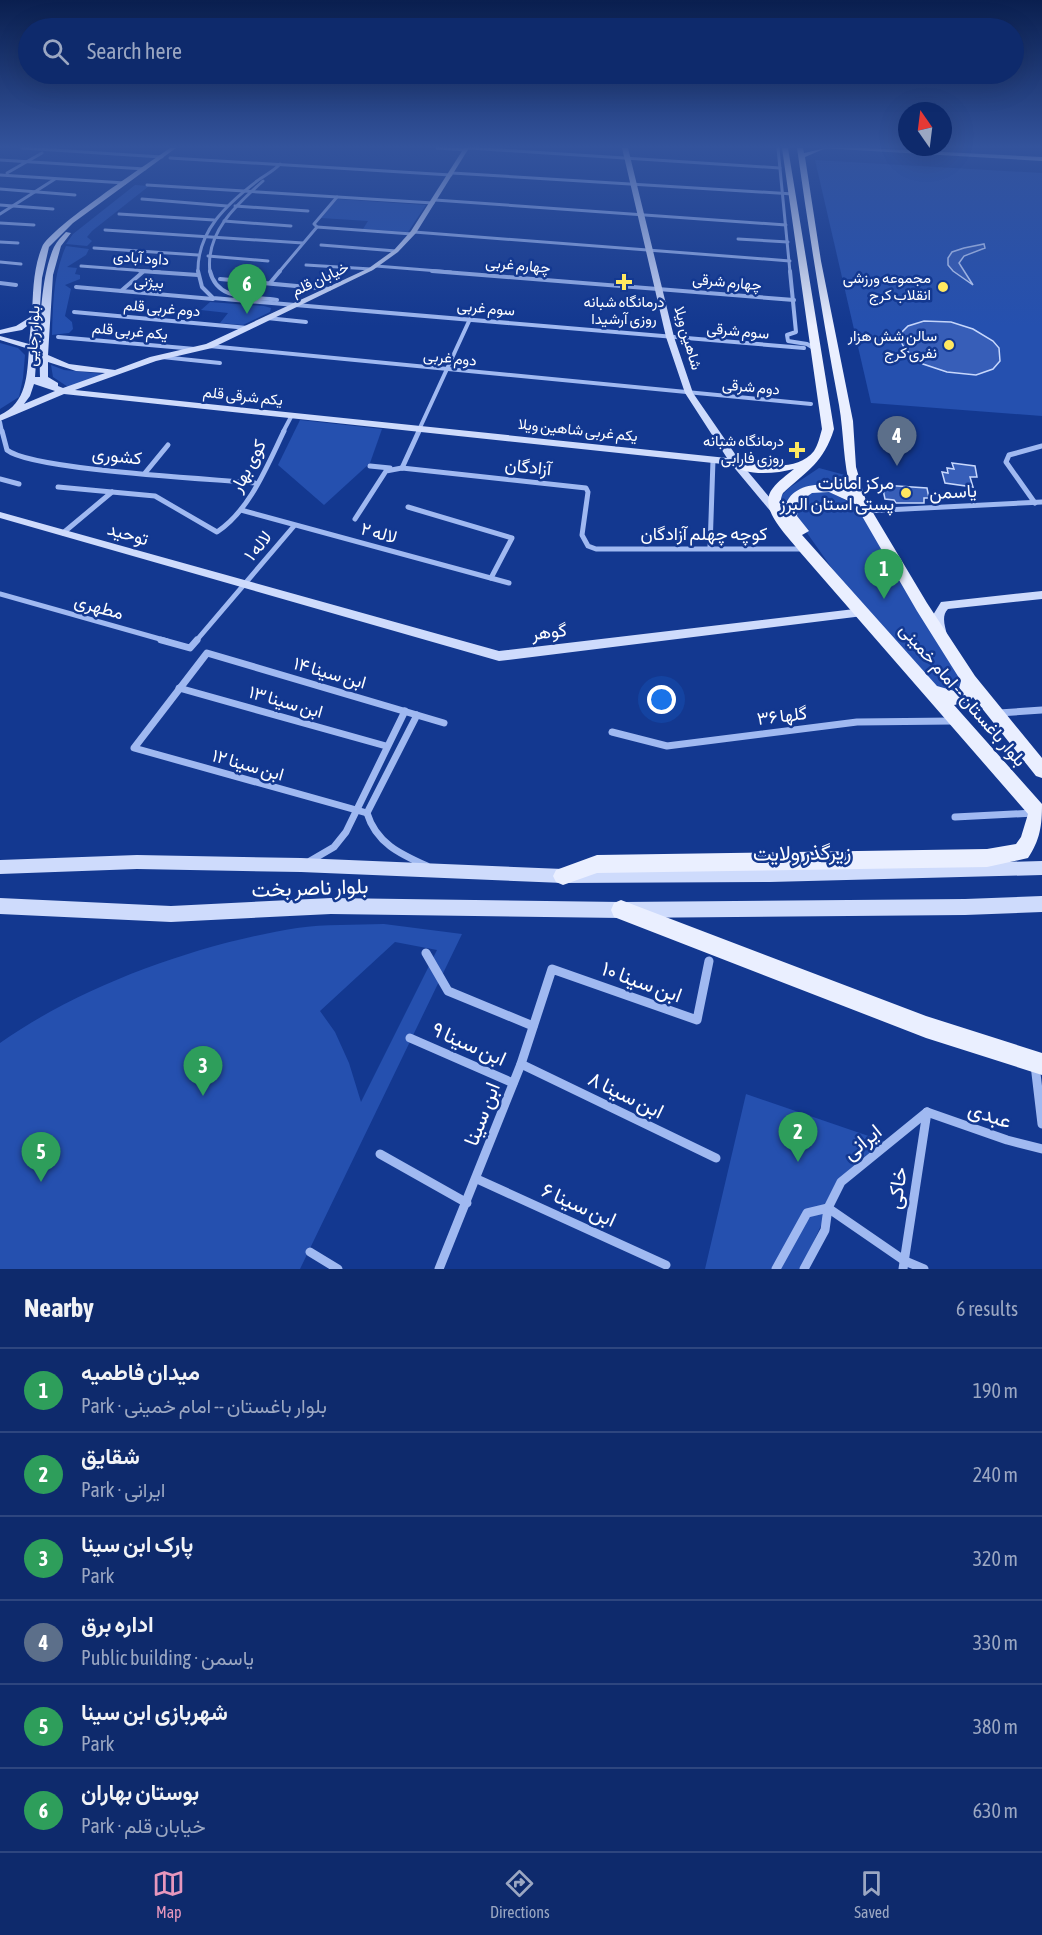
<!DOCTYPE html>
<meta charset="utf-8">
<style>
:root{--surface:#0e2a6c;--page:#1c3674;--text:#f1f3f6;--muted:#9ba7c2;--line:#2e467f;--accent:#e797bd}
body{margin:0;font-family:"Asap Condensed",Vazirmatn,sans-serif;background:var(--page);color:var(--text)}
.compass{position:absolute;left:898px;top:102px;width:54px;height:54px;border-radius:50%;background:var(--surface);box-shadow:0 6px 24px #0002;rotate:346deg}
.you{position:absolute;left:662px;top:700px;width:21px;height:21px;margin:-15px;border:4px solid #fff;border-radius:50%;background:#1a73e8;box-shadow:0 0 0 9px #1a73e833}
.badge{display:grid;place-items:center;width:39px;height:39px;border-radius:50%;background:var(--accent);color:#fff;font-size:20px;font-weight:700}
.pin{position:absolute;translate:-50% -50px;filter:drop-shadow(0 2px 3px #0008)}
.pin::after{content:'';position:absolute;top:32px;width:21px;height:18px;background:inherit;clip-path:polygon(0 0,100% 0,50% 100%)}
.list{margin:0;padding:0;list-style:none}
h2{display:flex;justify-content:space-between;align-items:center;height:78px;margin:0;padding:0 24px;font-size:26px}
h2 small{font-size:20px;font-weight:400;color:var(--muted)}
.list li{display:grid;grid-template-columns:39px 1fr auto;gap:18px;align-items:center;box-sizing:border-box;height:84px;padding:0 24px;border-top:2px solid var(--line)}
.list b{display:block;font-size:22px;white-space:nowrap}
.list p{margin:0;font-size:20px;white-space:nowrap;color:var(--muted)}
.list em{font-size:20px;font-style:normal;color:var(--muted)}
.icon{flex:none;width:33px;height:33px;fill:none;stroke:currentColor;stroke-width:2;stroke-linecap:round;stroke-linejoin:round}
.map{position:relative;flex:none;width:1042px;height:1269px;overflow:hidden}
.search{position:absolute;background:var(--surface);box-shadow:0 6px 24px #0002;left:18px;right:18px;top:18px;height:66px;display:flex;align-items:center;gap:15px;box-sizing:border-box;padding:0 21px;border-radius:33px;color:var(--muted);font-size:22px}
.sheet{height:582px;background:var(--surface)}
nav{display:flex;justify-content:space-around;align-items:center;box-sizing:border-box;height:84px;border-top:2px solid var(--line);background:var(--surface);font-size:16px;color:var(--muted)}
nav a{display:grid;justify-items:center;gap:3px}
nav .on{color:var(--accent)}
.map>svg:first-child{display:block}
</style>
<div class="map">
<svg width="1042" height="1269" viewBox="0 0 1042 1269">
<rect width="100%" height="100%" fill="#133890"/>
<!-- green -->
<g fill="#2550af" fill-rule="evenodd">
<path d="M815,160L1042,173V416L871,403Z"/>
<path d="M135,185L149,186L92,231L87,237L92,241L87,246L66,244L73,234Z"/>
<path d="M337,199L426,205L408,232L363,229L368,221L321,218Z"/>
<path d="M66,246L89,249L86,255L67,267L77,268L75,274L80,275V279L65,285L71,289L65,316L72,322L73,329L69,333L52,335C53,304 53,275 66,246Z"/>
<path d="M210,302L264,306L271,308L270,312L243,325L220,323L228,313L201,310Z"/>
<path d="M0,343L18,348L25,355L23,378L19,397L0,409Z"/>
<path d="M51,365L64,370L104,374L68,387L53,377Z"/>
<path d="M300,420L382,429L370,463L324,505L278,465Z"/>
<path d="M819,468L845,475L852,493L812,486L785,513L781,496L789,488Z"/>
<path d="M817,491L830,492L857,506L962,680L960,695L941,691L843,584L800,523L795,514C799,501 802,495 817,491Z"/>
<path d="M384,924L462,934L300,1269H0V1043C82,985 198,944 297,928C325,924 355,925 384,924ZM395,942L437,950L361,1102L349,1063L335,1032L320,1011Z"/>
<path d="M746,1094L889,1143L841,1182L801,1269H705Z"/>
</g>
<!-- building -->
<g fill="#375eb8" stroke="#c7d7fc" stroke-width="1.5">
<path d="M984,244L985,248L964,256L959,263L973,285L953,271L948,265V258L952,252L964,248Z"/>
<path d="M924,321L951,322L973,329L993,341L999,348L1000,361L993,369L976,375L947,372L923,364L905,349L900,340L902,332L908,326Z"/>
<path d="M952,463L975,466L977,477H970L973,487L945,483L942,472L948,473L947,468L954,469Z"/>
<path d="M882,485L927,488L929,498H924V503H896L894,500L885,499Z"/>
</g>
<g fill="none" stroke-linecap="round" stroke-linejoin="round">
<!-- street-far4 -->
<g stroke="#a0b9f1" stroke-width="3">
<path d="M22,148L162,157"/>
<path d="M437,148L466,150"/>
<path d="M469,148L780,168"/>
<path d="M778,148L790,272"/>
<path d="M170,158L451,175"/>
<path d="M0,160L145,169"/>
<path d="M7,173L42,153"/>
<path d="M452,173L793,194"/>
<path d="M0,175L125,183"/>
<path d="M147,185L433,203"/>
<path d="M0,189L75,195"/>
<path d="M142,199L227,206"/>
<path d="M435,200L786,225"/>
<path d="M0,205L53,209"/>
<path d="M235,206L308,211"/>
<path d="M0,214L55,179"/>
<path d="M119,214L214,220"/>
<path d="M224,221L291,226"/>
<path d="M0,223L34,225"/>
<path d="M317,227L412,234"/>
<path d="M105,230L303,243"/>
<path d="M414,232L790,261"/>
<path d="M738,239L788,242"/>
<path d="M0,242L18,243"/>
<path d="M321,245L396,251"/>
<path d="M94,248L198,255"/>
<path d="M208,256L268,261"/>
<path d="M0,262L21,264"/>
<path d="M306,265L371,269"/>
<path d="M81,266L160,272"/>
<path d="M376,266L451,272"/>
<path d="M198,272C197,231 227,204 257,181C265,175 274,171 280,164"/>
<path d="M210,272C205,233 236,205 263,181"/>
<path d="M279,272L317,227L314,224L337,197"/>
</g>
<!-- street-far3 -->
<g stroke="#a0b9f1" stroke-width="4">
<path d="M140,271L198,275"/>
<path d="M198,271L202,287L213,298L804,348"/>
<path d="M210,271C217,302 252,296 277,300"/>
<path d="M432,271L794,300"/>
<path d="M790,271L796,332L787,335L788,341L807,344L815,349"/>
<path d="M220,279L329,289"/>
<path d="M0,283L16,285"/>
<path d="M270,283L280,271"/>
<path d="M76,287L213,299"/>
<path d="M121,291L144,271"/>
<path d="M74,312L248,328"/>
<path d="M267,318L306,322"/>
<path d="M58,337L195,349"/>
<path d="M209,346L811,404"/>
<path d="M162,357L220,363"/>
<path d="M0,422L2,432"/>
<path d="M283,432L292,415"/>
<path d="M418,432L470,319"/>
</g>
<!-- street-far2 -->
<g stroke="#a0b9f1" stroke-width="5">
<path d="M2,431L7,450C31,470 214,479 255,483"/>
<path d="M370,466L390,468"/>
<path d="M402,468L419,431"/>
<path d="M145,473L168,445"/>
<path d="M0,479L19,484"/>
<path d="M58,487L155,496L217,532C250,510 267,466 284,431"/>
<path d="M1035,503L1006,462L1009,455L1042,446"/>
<path d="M408,507L512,538L491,578"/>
<path d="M241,510L509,583"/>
<path d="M866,511L1042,502"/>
<path d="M355,519L386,471L402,468L586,488L588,492L582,535L588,546L596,549H805"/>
<path d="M63,533L112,492"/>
<path d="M710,548L713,460"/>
<path d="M0,594L167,641"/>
<path d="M196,641L294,526"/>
</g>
<!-- street-far1 -->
<g stroke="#a0b9f1" stroke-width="7">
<path d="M161,640L190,648L197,640"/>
<path d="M179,688L386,746"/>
<path d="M999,713L1042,710"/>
<path d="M417,715L367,813C376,843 400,854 427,866"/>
<path d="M612,732L667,746L857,722L953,721"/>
<path d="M367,813L134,748L207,653L444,723"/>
<path d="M955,817L1034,813"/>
<path d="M310,861L334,847L346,832L405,711"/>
</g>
<!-- street -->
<g stroke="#a0b9f1" stroke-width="9">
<path d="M426,953L448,991L533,1026"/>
<path d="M410,1038L513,1083"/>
<path d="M521,1064L716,1158"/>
<path d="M1035,1065L1042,1124"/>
<path d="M927,1112L1007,1140L1042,1149"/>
<path d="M380,1154L467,1203"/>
<path d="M477,1179L666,1265"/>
<path d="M828,1208L905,1261L924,1269"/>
<path d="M310,1252L338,1269"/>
<path d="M439,1269L521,1064L552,969L697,1020L709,961"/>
<path d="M776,1269L807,1213L828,1208"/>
<path d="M804,1269L825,1230L828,1208L841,1182L927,1112"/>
<path d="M903,1269L927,1112"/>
</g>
<!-- secondary -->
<g fill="#cedbfc" fill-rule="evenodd">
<path d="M170,148H176L73,223L49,247L42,278L35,377H40C39,341 39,280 54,247C57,241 62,236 66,232L71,233L61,246L53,275L48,355L69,364L115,370L150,357L206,344L369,268L394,250L411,231L464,148H469L416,233L398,252L373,270L212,348L156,361L75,390L727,458L685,393L666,337L622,148H628L674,337L693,393L744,467L781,511L776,514L772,513L732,465L64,394L0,421V415C27,403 27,375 29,349L0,340V336L29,344L31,323L22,330L0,334V330L16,326L32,316C33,293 33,269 42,247C51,227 146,165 170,148ZM48,362L76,371L105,373L63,388L58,386V383L48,377ZM34,384L55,391L24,404L30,396Z"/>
<path d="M820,148H864L1042,157V161Z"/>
<path d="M0,512L499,651L863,608L869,612L863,616L499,661L0,518Z"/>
<path d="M1042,591V599L948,609C941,616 945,626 947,635L941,639L935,635L933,615L941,602Z"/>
<path d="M137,855L301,858L563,869L770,868L1042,861V875L770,882L563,883L301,872L137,869L0,874V860Z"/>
<path d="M1042,896V912L965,915L621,918L331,914L171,922L0,914V898L171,906L331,898L621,902L965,899Z"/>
</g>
<!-- primary -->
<g fill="#eaefff" fill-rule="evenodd">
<path d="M782,148H788L834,429C824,462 807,471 783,493C780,499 780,506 784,512C788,480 828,481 851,491C843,463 844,434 839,405C823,320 809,234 797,148H803L804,153L826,148L805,157L821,261L853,421L856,467L866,501L927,603L975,676L1042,758V778L1036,776L973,697L969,702L954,705L1042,804C1042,826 1040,840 1028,858L987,867L597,873L563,885L556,882L553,876L556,870L597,855L987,849L1016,844L1021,837L1028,814L800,552C789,537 756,508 773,488C778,481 787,475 794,469C774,474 744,477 728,462L734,458C757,464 796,474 814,451C818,445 820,436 822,429ZM829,492L855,504L917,611L961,681L958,692L937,686L802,535L809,531L797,516L799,502L812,493Z"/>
<path d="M621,900L926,1016L1042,1053V1075L926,1038L614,917L611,910L614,903Z"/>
</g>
</g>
<!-- sky -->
<linearGradient id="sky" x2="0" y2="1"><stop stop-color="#0a1f4f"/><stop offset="0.45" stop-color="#33539c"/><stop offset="1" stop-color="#33539c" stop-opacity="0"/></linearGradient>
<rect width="1042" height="326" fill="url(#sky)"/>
<!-- markers -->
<g fill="#ffe860" stroke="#133890" stroke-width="2">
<path d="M621 273h6v6h6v6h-6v6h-6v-6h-6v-6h6z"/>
<circle cx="943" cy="287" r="6"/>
<circle cx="949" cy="345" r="6"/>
<path d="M794 441h6v6h6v6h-6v6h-6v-6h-6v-6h6z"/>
<circle cx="906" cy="493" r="6"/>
</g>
<g text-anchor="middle" stroke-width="5" stroke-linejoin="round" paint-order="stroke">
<!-- far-street labels -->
<g font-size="15" fill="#fff" stroke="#133890">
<text transform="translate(141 258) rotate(4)" y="5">داود آبادی</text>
<text transform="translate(518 265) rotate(5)" y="5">چهارم غربی</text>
<text transform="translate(320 279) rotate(-25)" y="5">خیابان قلم</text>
<text transform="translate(149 282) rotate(5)" y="5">بیژنی</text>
<text transform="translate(727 282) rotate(5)" y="5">چهارم شرقی</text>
<text transform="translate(162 308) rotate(5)" y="5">دوم غربی قلم</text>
<text transform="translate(486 308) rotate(5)" y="5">سوم غربی</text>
<text transform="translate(130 331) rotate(5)" y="5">یکم غربی قلم</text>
<text transform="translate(738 331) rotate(5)" y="5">سوم شرقی</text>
<text transform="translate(33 336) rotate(-87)" y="5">بلوار رجایی</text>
<text transform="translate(688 338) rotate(74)" y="5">شاهین ویلا</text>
<text transform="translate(450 358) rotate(6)" y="5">دوم غربی</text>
<text transform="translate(751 387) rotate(5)" y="5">دوم شرقی</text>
<text transform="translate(243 396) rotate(6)" y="5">یکم شرقی قلم</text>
<text transform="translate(578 430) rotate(6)" y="5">یکم غربی شاهین ویلا</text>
</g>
<!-- far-poi labels -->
<g font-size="15" fill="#fff" stroke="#133890" text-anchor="end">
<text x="931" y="283">مجموعه ورزشی<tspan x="931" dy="17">انقلاب کرج</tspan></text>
<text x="624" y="307" text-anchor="middle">درمانگاه شبانه<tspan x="624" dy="17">روزی آرشیدا</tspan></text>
<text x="937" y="341">سالن شش هزار<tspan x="937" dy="17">نفری کرج</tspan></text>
<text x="784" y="446">درمانگاه شبانه<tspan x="784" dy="17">روزی فارابی</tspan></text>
</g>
<!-- street labels -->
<g font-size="18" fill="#fff" stroke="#133890">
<text transform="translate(117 456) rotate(6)" y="6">کشوری</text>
<text transform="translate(248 466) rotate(-62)" y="6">کوی بهار</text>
<text transform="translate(528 467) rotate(6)" y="6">آزادگان</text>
<text transform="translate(953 492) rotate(-3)" y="6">یاسمن</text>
<text transform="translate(379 533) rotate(15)" y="6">لاله ۲</text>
<text transform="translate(128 534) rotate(16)" y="6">توحید</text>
<text x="704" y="540">کوچه چهلم آزادگان</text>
<text transform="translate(258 546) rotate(-51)" y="6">لاله ۱</text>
<text transform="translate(99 607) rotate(16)" y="6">مطهری</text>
<text transform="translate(549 632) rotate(-7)" y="6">گوهر</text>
<text transform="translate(330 673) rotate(16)" y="6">ابن سینا ۱۴</text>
<text transform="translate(963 695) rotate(49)" y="6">بلوار باغستان -- امام خمینی</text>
<text transform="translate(286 702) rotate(16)" y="6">ابن سینا ۱۳</text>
<text transform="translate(782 716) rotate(-7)" y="6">۳۶ گلها</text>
<text transform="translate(248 765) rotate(16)" y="6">ابن سینا ۱۲</text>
</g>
<!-- poi labels -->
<g font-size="18" fill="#fff" stroke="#133890" text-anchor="end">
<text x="894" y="489">مرکز امانات<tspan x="894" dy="21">پستی استان البرز</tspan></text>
</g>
<!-- near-street labels -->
<g font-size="21" fill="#fff" stroke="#133890">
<text transform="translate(802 853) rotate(-1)" y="7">زیرگذر ولایت</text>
<text transform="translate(310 888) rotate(-2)" y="7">بلوار ناصر بخت</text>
<text transform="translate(642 982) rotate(20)" y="7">ابن سینا ۱۰</text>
<text transform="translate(469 1044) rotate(24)" y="7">ابن سینا ۹</text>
<text transform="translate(626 1095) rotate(26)" y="7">ابن سینا ۸</text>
<text transform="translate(482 1114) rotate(-69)" y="7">ابن سینا</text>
<text transform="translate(990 1115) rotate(19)" y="7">عبدی</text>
<text transform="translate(862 1142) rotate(-39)" y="7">ایرانی</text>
<text transform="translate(897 1188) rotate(-81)" y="7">خاکی</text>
<text transform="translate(579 1205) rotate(24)" y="7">ابن سینا ۶</text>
</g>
</g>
</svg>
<svg class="compass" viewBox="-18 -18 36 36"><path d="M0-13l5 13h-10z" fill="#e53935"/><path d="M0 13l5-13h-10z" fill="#9ba7c2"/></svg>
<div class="you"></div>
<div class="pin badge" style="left:884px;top:599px;background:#2e9e5b">1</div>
<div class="pin badge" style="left:798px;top:1162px;background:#2e9e5b">2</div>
<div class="pin badge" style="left:203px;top:1096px;background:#2e9e5b">3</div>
<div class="pin badge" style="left:897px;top:466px;background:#5c6f8a">4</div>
<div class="pin badge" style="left:41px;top:1182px;background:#2e9e5b">5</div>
<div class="pin badge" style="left:247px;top:314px;background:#2e9e5b">6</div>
<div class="search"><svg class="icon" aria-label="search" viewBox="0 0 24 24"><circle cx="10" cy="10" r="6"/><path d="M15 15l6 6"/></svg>Search here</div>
</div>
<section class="sheet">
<h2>Nearby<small>6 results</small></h2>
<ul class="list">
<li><span class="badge" style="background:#2e9e5b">1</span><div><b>میدان فاطمیه</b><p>Park · بلوار باغستان -- امام خمینی</p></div><em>190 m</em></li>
<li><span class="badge" style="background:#2e9e5b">2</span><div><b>شقایق</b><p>Park · ایرانی</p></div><em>240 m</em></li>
<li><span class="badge" style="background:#2e9e5b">3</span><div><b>پارک ابن سینا</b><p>Park</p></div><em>320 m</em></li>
<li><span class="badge" style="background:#5c6f8a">4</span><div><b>اداره برق</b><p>Public building · یاسمن</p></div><em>330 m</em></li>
<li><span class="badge" style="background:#2e9e5b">5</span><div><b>شهربازی ابن سینا</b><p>Park</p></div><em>380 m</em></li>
<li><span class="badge" style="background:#2e9e5b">6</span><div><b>بوستان بهاران</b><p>Park · خیابان قلم</p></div><em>630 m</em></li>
</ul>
</section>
<nav>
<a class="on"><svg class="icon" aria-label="map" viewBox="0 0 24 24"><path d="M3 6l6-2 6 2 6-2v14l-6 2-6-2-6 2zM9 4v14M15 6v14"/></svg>Map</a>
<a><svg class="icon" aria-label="directions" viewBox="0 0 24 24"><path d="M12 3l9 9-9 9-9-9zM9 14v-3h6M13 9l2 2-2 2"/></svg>Directions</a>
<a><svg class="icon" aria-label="saved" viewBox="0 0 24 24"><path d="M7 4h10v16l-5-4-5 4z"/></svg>Saved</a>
</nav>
